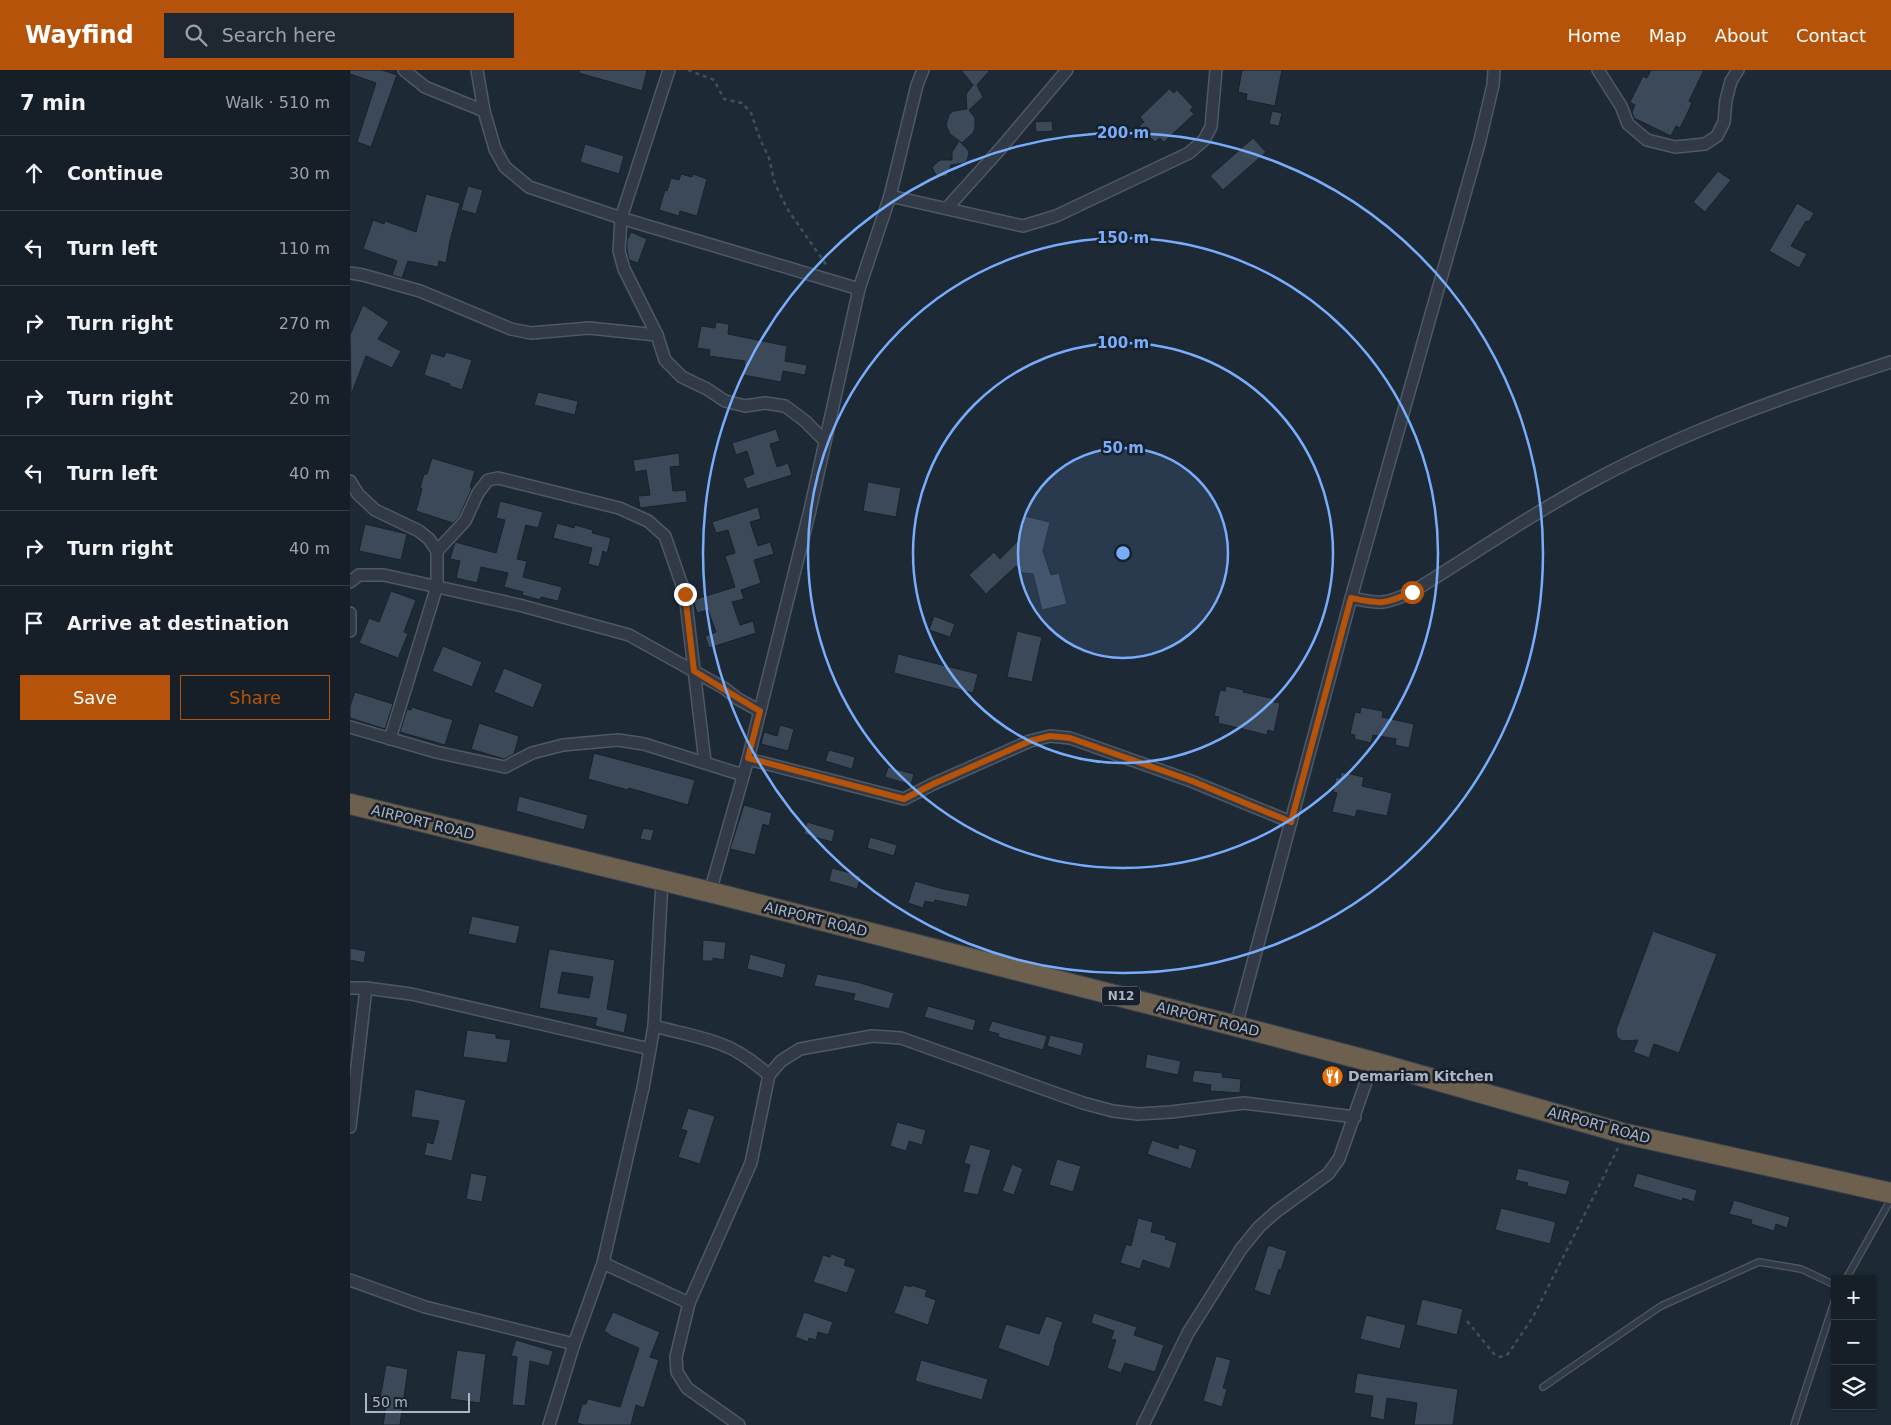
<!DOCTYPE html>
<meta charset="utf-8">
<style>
:root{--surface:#161f28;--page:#1f2730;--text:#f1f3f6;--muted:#9ea2a8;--line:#353d45;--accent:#b45309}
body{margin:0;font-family:"DejaVu Sans",sans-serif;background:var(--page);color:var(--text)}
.controls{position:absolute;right:15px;bottom:15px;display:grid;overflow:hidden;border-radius:0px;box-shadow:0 1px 4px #0004}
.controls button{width:45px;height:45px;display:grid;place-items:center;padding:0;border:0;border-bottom:1px solid var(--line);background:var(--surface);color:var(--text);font:25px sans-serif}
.scale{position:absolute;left:15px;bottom:12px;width:105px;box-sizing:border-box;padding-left:5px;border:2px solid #abb5c4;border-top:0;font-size:14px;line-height:18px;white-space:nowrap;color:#abb5c4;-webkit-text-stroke:4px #17202b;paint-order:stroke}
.stop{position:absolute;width:15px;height:15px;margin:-11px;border:4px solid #b45309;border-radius:50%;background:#fff}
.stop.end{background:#b45309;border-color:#fff;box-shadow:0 1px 5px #0008}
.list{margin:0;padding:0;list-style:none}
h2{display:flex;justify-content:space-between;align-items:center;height:65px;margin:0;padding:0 20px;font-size:21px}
h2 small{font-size:16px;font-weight:400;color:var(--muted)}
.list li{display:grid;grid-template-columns:32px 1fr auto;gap:15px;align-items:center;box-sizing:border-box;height:75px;padding:0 20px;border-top:1px solid var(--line)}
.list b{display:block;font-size:19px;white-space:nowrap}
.list em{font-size:16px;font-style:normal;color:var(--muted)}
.actions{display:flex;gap:10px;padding:15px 20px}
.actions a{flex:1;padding:11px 0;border:1px solid var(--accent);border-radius:0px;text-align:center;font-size:18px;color:var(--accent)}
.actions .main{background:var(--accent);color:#fff}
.icon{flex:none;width:28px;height:28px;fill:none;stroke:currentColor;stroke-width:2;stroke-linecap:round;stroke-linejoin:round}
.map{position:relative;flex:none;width:1541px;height:1355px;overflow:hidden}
header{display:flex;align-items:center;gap:30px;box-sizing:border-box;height:70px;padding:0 25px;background:var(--accent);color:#fff}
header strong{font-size:24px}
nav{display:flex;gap:28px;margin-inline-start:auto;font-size:18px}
.search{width:350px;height:45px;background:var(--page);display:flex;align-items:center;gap:12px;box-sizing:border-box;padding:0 18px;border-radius:0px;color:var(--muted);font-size:19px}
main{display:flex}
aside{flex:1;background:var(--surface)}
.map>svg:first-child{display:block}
</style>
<header>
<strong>Wayfind</strong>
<div class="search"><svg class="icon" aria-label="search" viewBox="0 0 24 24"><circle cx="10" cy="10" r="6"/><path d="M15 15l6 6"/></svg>Search here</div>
<nav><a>Home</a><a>Map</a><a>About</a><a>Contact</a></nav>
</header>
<main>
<aside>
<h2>7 min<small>Walk · 510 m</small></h2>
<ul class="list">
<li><svg class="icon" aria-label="ahead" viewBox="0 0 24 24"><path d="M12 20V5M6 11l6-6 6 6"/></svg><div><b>Continue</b></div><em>30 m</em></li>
<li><svg class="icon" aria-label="left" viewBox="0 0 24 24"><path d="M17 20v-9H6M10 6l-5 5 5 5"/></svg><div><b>Turn left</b></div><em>110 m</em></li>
<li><svg class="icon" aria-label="right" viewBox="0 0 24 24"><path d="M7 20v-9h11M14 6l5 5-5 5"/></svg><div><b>Turn right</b></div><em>270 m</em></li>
<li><svg class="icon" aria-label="right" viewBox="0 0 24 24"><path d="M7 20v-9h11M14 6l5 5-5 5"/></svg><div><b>Turn right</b></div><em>20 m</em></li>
<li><svg class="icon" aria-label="left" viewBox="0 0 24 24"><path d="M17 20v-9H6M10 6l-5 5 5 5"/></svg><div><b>Turn left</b></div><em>40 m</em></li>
<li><svg class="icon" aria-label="right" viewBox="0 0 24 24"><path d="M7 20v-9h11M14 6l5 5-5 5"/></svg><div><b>Turn right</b></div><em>40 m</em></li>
<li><svg class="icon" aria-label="arrive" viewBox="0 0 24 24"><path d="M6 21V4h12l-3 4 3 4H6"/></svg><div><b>Arrive at destination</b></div></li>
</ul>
<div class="actions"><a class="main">Save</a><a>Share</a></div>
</aside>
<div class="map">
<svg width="1541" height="1355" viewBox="0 0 1541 1355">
<rect width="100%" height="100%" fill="#1e2936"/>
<!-- building -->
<g fill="#3c4959" stroke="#19222d" fill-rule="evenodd">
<path d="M0,0H32L47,5L21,77L7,72L26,13L0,4Z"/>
<path d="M229,0H297L292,21L229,3Z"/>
<path d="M611,0H640L627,15L633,27L619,40L625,48V58L623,63L612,73L600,64L596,55L599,45L603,41L617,39L616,24L623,15Z"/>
<path d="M892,0H932L925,36L896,30L897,24L888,22Z"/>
<path d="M1301,0H1354L1339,31L1342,33L1336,46L1330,58L1326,56L1321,66L1284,48L1282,42L1285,35L1280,32L1293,6L1297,8Z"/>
<path d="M819,19L824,23L827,20L843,37L840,40L844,44L814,72L810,68L805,72L789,56L794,52L790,47Z"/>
<path d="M922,41L932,43L929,56L919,54Z"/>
<path d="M702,51L703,61L686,62L685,52Z"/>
<path d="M903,68L916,82L873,120L860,106Z"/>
<path d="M609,71L618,80L619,83L617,91L614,93L601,95L597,106L589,107L586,105L582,98L584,95L590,90H602V82Z"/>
<path d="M235,74L274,86L269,104L230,92Z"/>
<path d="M1368,101L1381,110L1355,142L1343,132Z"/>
<path d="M331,104L342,107L343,104L357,109L347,146L330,141L329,146L309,140L315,120L317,121L321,108L329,110Z"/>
<path d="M118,116L133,120L126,144L111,140Z"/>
<path d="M76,124L110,133L100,171L96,193L89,191L88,197L58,191L52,208L42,205L47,191L13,179L23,150L34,154L35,151L66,162Z"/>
<path d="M1447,133L1464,143L1459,152L1456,151L1441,176L1457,184L1449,198L1419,181Z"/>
<path d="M281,162L297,169L288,193L279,190L277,180V170Z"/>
<path d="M13,235L39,252L28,269L51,281L42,298L16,286L1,325L0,265Z"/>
<path d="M366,252L379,254L378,264L437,276L435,291L457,295L455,305L433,301L431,312L393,305L395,291L359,286L360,280L347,278L351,256L365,258Z"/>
<path d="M96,282L122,290L112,320L100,316V314L74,305L81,283L94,287Z"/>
<path d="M188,322L228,331L225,345L184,335Z"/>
<path d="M426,359L430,371L420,374L427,397L438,393L442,405L397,419L393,408L404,404L397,381L386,385L382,373Z"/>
<path d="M329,383L330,396L320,397L323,421L336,420L337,432L290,438L288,426L300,425L296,400L285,402L283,390Z"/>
<path d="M82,388L125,401L120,417L122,418L109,447L103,453L66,441L72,419L70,418L74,404H77Z"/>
<path d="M518,412L551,418L546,447L513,441Z"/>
<path d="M150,431L193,442L188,458L176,455L167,489L177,491L173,507L212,517L208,531L191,527L190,530L172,525L173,522L154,517L158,503L131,497L127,513L106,508L110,491L100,489L105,472L146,483L155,450L146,448Z"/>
<path d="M408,437L411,449L400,452L408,476L420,472L424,484L404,490L411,513L391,520L394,529L382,532L390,555L403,551L406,563L359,578L355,566L366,562L358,540L347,543L343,530L385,517L375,486L385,483L378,460L366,463L362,452Z"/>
<path d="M675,446L700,452L693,481L701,505L709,503L717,534L692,540L683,504L672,503L666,496L636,524L619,505L644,482L650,489L669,470Z"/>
<path d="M207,453L224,458L225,455L243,460L242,463L261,468L257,483L253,481L249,497L238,494L242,478L203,468Z"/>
<path d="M15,454L57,464L51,490L9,481Z"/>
<path d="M41,521L66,530L54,562L58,564L48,588L9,573L19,548L29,552Z"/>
<path d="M584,546L605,554L600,567L579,560Z"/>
<path d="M667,561L692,567L682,612L657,607Z"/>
<path d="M93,576L132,592L122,617L82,601Z"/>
<path d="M548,584L628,604L623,623L544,603Z"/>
<path d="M154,598L193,614L183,638L144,622Z"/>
<path d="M876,616L894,620L893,622L925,629L924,632L930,633L924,662L918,660L917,665L868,653L869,647L864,646L870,620L875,621Z"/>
<path d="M5,622L43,634L35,659L0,648V636Z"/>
<path d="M62,637L103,650L95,675L50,662L57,639L61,640Z"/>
<path d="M1011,637L1033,641L1032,647L1064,654L1059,678L1045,675L1046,669L1023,665L1021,673L1004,669L1005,665L1000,664L1005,642L1010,643Z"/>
<path d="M129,653L169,666L164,684L154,689L121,679Z"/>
<path d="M430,655L444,659L438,681L411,674L414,662L427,666Z"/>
<path d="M479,680L505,687L502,699L475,691Z"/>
<path d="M244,683L345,710L338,735L279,718L278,720L238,709Z"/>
<path d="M538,697L564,704L561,715L535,707Z"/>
<path d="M991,702L1014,707L1012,716L1042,723L1037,746L1007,740L1005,747L982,742L987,723L983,722L986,707L990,708Z"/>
<path d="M169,726L238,745L234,760L166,741Z"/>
<path d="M394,735L422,743L419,756L413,754L405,785L380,779Z"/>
<path d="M457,752L485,760L482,772L454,764Z"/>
<path d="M293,758L304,760L301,771L290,769Z"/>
<path d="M520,767L547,775L544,786L517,778Z"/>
<path d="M482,798L511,806L507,819L479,811Z"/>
<path d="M565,811L593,819L620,824L617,837L585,830L584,833L575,831L573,838L558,833Z"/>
<path d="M122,846L170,856L166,874L118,864Z"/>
<path d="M1303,861L1367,884L1329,983L1304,974L1299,988L1283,982L1288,970L1272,971L1267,967L1266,960Z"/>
<path d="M353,870L376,872L374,890L363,888V891H352Z"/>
<path d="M0,878L16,881L14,893L0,890Z"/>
<path d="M199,879L265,890L257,939L278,944L274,963L245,956L247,948L189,938ZM212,902L243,907L239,928L208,923Z"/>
<path d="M400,884L436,894L433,908L397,899Z"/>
<path d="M467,904L507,912L544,923L539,939L503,930L505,924L464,916Z"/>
<path d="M578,936L626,950L623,961L574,947Z"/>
<path d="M642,951L697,966L693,980L648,967L649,964L638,961Z"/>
<path d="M117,960L146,964V968L161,970L157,993L113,987Z"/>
<path d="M700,965L734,973L731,986L697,976Z"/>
<path d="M797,984L831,991L828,1005L795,998Z"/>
<path d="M844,1000L873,1003L872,1007L891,1009L890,1023L860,1021L861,1015L842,1012Z"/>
<path d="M65,1019L116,1030L102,1091L74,1085L77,1072L83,1074L89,1051L61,1047Z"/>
<path d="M338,1038L365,1046L350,1094L328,1087L337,1061L331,1059Z"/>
<path d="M547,1052L576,1060L572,1075L559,1071L556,1081L540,1076Z"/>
<path d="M802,1070L828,1079L829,1074L847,1080L841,1099L797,1084Z"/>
<path d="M620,1074L641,1080L628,1125L613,1122L620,1095L614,1093Z"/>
<path d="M707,1089L731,1096L723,1122L699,1115Z"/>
<path d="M662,1094L673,1099L664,1125L652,1121Z"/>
<path d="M1168,1098L1220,1111L1216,1125L1177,1116L1178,1113L1165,1110Z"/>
<path d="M121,1103L137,1106L132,1132L116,1129Z"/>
<path d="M1287,1103L1347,1120L1344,1132L1333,1128L1332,1131L1283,1117Z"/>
<path d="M1384,1130L1440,1147L1437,1158L1426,1154L1424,1161L1401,1154L1402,1150L1379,1144Z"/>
<path d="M1151,1138L1206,1152L1200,1174L1145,1160Z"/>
<path d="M788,1148L803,1152L801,1162L816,1166L815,1169L827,1173L820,1199L793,1190L790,1199L770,1193L776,1174L781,1176Z"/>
<path d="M918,1175L937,1181L931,1200L929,1199L920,1226L904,1220Z"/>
<path d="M481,1184L496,1189L494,1195L506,1199L497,1223L463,1212L473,1185L480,1187Z"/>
<path d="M554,1215L561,1217V1215L577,1220L575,1226L586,1230L578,1255L544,1243Z"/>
<path d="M1072,1229L1113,1239L1107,1265L1066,1255Z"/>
<path d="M263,1242L310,1262L300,1287L309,1290L294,1338L286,1335L281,1355H234L227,1353L232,1334H236L238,1329L270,1337L289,1278L259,1265V1264L254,1261Z"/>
<path d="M454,1242L483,1252L478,1265L468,1262L466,1270L459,1268L458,1272L445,1267Z"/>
<path d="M744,1243L787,1257L784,1265L814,1275L805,1302L775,1293L771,1303L757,1298L766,1270L761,1269L764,1261L741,1253Z"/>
<path d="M1016,1245L1056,1255L1050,1279L1010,1269Z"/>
<path d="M696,1246L713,1252L704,1278H705L699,1297L648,1278L656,1254L689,1264Z"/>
<path d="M166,1270L203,1281L199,1296L180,1291L175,1336L162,1335L167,1287L161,1286Z"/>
<path d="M107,1280L136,1284L130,1333L100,1329Z"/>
<path d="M866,1286L881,1290L873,1318L877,1319L872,1337L853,1331Z"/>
<path d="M571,1290L638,1309L632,1330L565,1311Z"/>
<path d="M36,1295L58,1299L50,1355H33L37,1330L30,1329Z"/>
<path d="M1007,1303L1108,1319L1103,1355H1064L1067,1333L1037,1328L1034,1350L1020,1347L1023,1326L1004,1323Z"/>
</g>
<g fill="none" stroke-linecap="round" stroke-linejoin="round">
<defs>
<g id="lane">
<path d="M1496,1209L1541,1129"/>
<path d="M1193,1317L1311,1236L1409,1192L1451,1199L1485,1215"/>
<path d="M1444,1355L1485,1229"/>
</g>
<g id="street">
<path d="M54,0L75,17L134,41"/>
<path d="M127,0L134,41L145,79L155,97L179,117L271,148L509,219"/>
<path d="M319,0L271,148L269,181L274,199L307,265L315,290L332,307L357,319L375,331L395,336L415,333L435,336L455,351L474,370"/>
<path d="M1248,0L1271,36L1278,54L1297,70L1325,77L1355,74L1367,66L1374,52L1376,30L1381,11L1388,0"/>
<path d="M540,126L673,156L706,146L839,83L854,70L861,57L866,0"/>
<path d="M597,138L651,78L717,0"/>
<path d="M0,203L13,205L70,221L161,259L181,263L239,258L307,265"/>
<path d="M0,411L8,424L25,440L69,461L79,469L87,481V516L40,669"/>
<path d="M87,481L115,451L128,423L138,410L148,408L269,438L298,451L315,466L335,524L355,692"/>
<path d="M0,512L9,505H34L169,535L279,565L374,618L388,629L410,641"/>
<path d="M1001,528C1031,534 1034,535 1062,522C1122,485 1181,444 1243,411C1337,360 1439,325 1541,292"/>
<path d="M0,543V561"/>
<path d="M0,657L86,682L155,697L182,683L213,675L268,670L294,674L393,705"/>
<path d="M398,689L554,729L583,714L680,671L700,666L720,668L841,711L941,752"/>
<path d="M360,822L398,689L460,440L509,219L540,126L567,15L573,0"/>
<path d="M0,918H16L61,924L300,979"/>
<path d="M304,956C329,963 357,967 380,978C395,985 407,995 419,1005"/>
<path d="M886,956L1001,528L1129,74L1143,15L1144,0"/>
<path d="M0,1057L16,918"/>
<path d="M253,1193L339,1233"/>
<path d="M0,1210L75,1237L224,1274"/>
<path d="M199,1355L224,1274L253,1193L293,1018L304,956L312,811"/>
<path d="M389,1355L337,1318L327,1302L326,1287L339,1233L401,1093L419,1005L431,991L450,979L522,966L551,968L733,1033L763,1041L788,1044L821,1042L894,1033L1005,1047"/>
<path d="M793,1355L838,1263L891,1179L909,1157L927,1141L978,1104L989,1089L1023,992"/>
</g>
<path id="highway" d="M0,734L360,822L886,956L1023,992L1276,1064L1541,1123"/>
</defs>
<!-- lane casing -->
<use href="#lane" stroke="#4f5865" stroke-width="8"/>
<!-- street casing -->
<use href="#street" stroke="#4f5865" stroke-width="14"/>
<!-- highway casing -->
<use href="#highway" stroke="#3c4551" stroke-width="22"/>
<!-- path -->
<g stroke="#3d5255" stroke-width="2.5" stroke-dasharray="4 4" stroke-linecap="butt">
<path d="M338,0L364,10L374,29L392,33L401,43L410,69L419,88L425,114L438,140L477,196"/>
<path d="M1117,1251L1144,1284L1150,1287L1158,1284L1183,1247L1268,1078"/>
</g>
<!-- lane -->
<use href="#lane" stroke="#313a46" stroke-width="5.5"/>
<!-- street -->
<use href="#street" stroke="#313a46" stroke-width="11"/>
<!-- highway -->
<use href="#highway" stroke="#6d604e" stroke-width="20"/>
</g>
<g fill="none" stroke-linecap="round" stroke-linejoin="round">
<!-- route -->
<path stroke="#b45309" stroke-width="6" d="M335,524L344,601C366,614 387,628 410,641L398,688L554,729L583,714L680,671L700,666L720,668L842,711L941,752L1001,528C1031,534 1034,535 1062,522"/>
</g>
<!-- distance rings -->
<circle cx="773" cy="483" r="105" fill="#78adfc" fill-opacity=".12"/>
<g fill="none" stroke="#78adfc" stroke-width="2.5">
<circle cx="773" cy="483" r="105"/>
<circle cx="773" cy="483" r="210"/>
<circle cx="773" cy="483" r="315"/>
<circle cx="773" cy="483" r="420"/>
</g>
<!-- icons -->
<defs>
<symbol id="restaurant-disc" viewBox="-11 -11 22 22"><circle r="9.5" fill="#e8710a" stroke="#17202b"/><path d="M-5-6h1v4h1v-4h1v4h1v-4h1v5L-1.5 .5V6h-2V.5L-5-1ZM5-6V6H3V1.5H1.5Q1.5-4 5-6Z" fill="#fff"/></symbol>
</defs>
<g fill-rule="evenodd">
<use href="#restaurant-disc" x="970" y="994" width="25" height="25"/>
</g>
<g text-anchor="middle" stroke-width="5" stroke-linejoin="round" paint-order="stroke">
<!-- shield labels -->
<rect fill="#17202b" stroke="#7f8896" stroke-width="1" x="752" y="916.5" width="38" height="19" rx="4"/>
<g font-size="12" font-weight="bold" fill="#abb5c4">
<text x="771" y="930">N12</text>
</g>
<!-- street labels -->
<g font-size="14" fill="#abb5c4" stroke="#17202b">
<text transform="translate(73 752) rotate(14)" y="5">AIRPORT ROAD</text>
<text transform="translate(466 849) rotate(14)" y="5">AIRPORT ROAD</text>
<text transform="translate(858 949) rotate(14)" y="5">AIRPORT ROAD</text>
<text transform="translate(1249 1055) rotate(15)" y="5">AIRPORT ROAD</text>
</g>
<!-- poi labels -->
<g font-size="14" font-weight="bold" fill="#abb5c4" stroke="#17202b" text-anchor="start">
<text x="998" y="1011">Demariam Kitchen</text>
</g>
</g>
<circle cx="773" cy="483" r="8" fill="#78adfc" stroke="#17202b" stroke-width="2.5"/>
<g font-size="15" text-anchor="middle" font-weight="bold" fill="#78adfc" stroke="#17202b" stroke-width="5" stroke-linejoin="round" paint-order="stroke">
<text x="773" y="68">200 m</text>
<text x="773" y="173">150 m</text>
<text x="773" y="278">100 m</text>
<text x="773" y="383">50 m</text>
</g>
</svg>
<div class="controls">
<button>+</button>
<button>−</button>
<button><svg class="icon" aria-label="layers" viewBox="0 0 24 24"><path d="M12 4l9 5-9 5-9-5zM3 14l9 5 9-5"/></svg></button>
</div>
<div class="scale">50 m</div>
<div class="stop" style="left:1062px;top:522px"></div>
<div class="stop end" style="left:335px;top:524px"></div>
</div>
</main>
